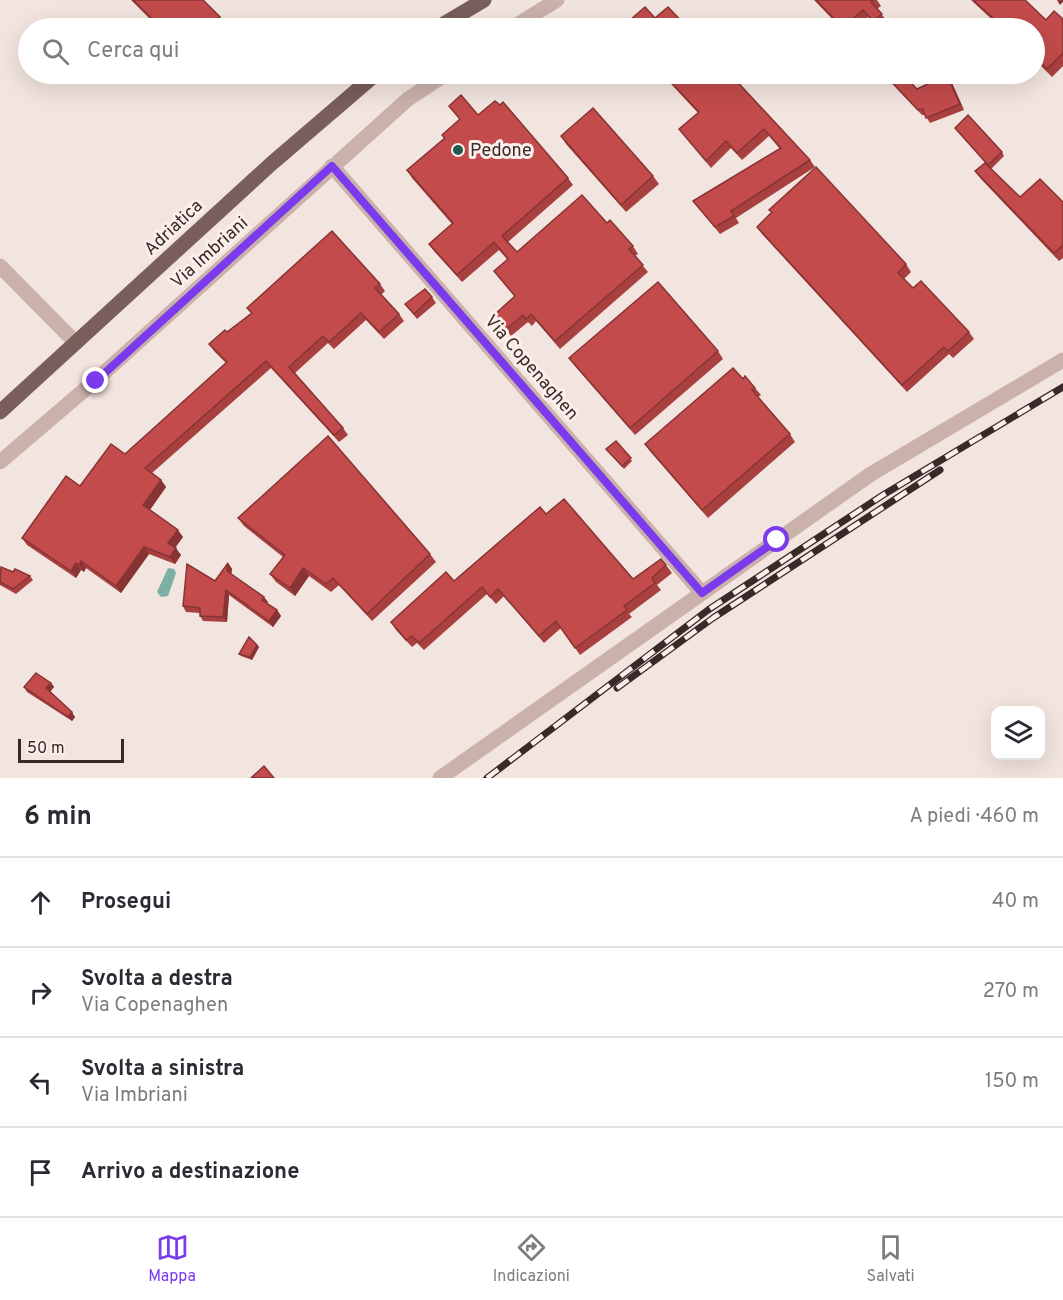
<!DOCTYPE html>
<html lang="it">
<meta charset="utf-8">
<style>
:root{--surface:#fff;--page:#f2f2f3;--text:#2b2b33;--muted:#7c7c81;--line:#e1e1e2;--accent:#7c3aed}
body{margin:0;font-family:Overpass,sans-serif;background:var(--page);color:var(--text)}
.controls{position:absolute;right:18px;bottom:18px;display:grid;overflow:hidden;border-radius:12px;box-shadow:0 6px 24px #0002}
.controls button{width:54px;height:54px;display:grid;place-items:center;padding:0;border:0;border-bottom:2px solid var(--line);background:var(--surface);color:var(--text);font:30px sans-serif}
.scale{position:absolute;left:18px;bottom:15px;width:106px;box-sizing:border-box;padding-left:6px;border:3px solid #382a29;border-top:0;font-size:16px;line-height:21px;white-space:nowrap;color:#382a29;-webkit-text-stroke:4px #faefeb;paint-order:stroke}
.stop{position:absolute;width:18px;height:18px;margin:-14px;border:4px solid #7c3aed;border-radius:50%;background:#fff}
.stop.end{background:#7c3aed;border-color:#fff;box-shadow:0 2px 6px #0008}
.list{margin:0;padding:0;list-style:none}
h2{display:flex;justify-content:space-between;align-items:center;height:78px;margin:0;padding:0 24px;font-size:26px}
h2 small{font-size:20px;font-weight:400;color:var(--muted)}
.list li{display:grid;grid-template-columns:39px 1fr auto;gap:18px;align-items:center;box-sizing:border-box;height:90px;padding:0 24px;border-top:2px solid var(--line)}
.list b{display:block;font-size:22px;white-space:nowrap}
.list p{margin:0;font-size:20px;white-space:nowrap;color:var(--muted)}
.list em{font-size:20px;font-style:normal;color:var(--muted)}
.icon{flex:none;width:33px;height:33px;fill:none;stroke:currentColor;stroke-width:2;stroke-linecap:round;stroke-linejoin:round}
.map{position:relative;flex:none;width:1063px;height:778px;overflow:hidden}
.search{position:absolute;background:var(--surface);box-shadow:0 6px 24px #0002;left:18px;right:18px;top:18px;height:66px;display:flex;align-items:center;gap:15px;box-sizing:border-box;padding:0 21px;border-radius:33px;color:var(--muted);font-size:22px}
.sheet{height:438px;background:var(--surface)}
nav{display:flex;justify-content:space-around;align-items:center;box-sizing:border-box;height:84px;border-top:2px solid var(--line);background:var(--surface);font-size:16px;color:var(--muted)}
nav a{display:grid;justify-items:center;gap:3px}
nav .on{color:var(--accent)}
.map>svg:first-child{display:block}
</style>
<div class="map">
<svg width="1063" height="778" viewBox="0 0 1063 778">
<rect width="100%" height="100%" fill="#f2e4de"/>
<!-- water -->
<path fill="#7dafa5" d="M168,568L174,569L176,573L168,596L161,597L157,592Z"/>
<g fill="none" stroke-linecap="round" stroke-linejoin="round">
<!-- minor -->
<g stroke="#cab1aa" stroke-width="15">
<path d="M512,28L557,0"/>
<path d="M332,166L702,593"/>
<path d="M0,266L76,343"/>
<path d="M0,462L96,380L408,99L446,74"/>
<path d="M440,778L871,474L1063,360"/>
</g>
<!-- major -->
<g stroke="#795e5b" stroke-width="15">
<path d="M437,28L484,0"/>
<path d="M0,412L271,164L376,74"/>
</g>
<defs>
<g id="rail">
<path d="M617,688L713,618L940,470"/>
<path d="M487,778L708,610L883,495L1063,387"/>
</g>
</defs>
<!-- rail casing -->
<use href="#rail" stroke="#382a29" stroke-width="7"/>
<!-- rail -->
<use href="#rail" stroke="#faefeb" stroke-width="4.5" stroke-dasharray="14" stroke-linecap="butt"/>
</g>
<!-- wall -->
<g fill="#a84040">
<path d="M131,0H203L220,17L224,23L218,28H159Z"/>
<path d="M814,0H877L881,6L877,9L887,21L878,28L868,17L856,28H841Z"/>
<path d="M971,0H1025L1046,20L1063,19V66L1052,77L1035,60V28H1001Z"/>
<path d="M640,74H658L648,83Z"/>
<path d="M662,74H730L810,160L815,167L736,218L739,223L720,234L693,201L780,149L769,136L742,160L731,148L711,168L679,129L698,113Z"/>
<path d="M883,74H902L917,89L947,75L951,81L964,110L930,123L925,115H922Z"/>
<path d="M449,106L478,115L568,178L573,185L508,242L517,252L607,223L633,246L638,254L635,256L648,272L560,349L536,321L532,326L528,322L511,336L507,331L505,334L492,317L515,297L494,271L508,260L499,250L462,282L434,251L429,244L452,224L412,178L407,170L444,138L442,135L460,120Z"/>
<path d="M955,128L1002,152L1004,156L991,169L1020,197L1063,202V258L1059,261L981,179L975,171L988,166Z"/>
<path d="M561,136L653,176L659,184L626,212L566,144Z"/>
<path d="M769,210L906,264L911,272L904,279L913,288L969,332L974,339L953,358L949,354L907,392L762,234L757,227L772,213Z"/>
<path d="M380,284L385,291L381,295L399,314L404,321L384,339L366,320L334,349L328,343L295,373L343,428L348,435L339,442L271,368L152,473L161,480L166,487L150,510L183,537L175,548L181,555L175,564L149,554L121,593L86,568L84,572L81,570L76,578L27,545L22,538L80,486L125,454L226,363L214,351L209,344L227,332L251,313L247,308Z"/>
<path d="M432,297L436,303L417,319L405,304Z"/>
<path d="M718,351L723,359L635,435L575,366L569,358Z"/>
<path d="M743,379L755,388L761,395L758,397L790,434L795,442L708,518L650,451L645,444Z"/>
<path d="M616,441L632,461L624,469L606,449Z"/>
<path d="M546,514L633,579L666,565L672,573L657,585L661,590L629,614L632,617L580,655L561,628L544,643L504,596L496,604L487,594L424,650L417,643L412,647L396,630L391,622L454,581Z"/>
<path d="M238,518L430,554L436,562L372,621L339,585L331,592L309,576L295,596L276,582L270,574L283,557L244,526Z"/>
<path d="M228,563L232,569L231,574L268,602L267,604L277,610L281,616L273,627L229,595L227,622L203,621L200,616V613L186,612L183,606L215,581Z"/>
<path d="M0,568L30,576L33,580L16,594L0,585Z"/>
<path d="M257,645L259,647L252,660L241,656L239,654Z"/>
<path d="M51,683L54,687L50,691L75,717L72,721L27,692L24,687Z"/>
</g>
<!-- shaded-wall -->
<g fill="#883434">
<path d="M1057,0H1063V2L1060,5Z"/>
<path d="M947,75L951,81L964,110L960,104Z"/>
<path d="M502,324L507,331L505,334L500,326Z"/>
<path d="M161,480L166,487L148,512L143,505Z"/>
<path d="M178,530L183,537L173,550L168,543Z"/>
<path d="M144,547L149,554L121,593L116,586Z"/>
<path d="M176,548L181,555L175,564L170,557Z"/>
<path d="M81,561L86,568L84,572L79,565Z"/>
<path d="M76,563L81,570L76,578L71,571Z"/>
<path d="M228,563L232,569L231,576L227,571Z"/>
<path d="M303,568L309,576L295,596L290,588Z"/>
<path d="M226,590L229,595L227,622L223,617Z"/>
<path d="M264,597L268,602L265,606L262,600Z"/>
<path d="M277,610L281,616L273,627L269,621Z"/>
<path d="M257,645L259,647L252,660L250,657Z"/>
<path d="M51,683L54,687L50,692L46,688Z"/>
<path d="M72,712L75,717L72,721L68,717Z"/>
</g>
<!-- building -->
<g fill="#c34b4b" stroke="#883434" stroke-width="1.5">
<path d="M133,0H203L220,17L210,25L214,28H161Z"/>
<path d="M816,0H874L871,2L882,14L873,21L863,10L843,28Z"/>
<path d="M973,0H1025L1046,20L1054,11L1063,19V53L1047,69L1035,58V28H1004Z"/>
<path d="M645,7L655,18L668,7L688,28H621Z"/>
<path d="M663,74H730L810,160L731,211L734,216L715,227L693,201L781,148L764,129L737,153L726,141L706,161L679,129L699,112Z"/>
<path d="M884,74H902L917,89L947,75L960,104L926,118L923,109L918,110Z"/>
<path d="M461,95L478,115L495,101L500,105L503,102L568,178L502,236L517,252L582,195L607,223L610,220L633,246L629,249L643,265L555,341L531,314L526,319L523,315L506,329L502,324L500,326L492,317L515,296L494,271L508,259L494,242L457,275L429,244L453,223L407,170L445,138L442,135L460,119L449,106Z"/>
<path d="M593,108L653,176L621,205L561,136Z"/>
<path d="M968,115L1002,152L988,165L955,128Z"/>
<path d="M985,163L1020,197L1040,179L1063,202V245L1054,253L975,171Z"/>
<path d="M816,167L906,264L898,273L913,288L921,281L969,332L948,351L944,347L902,385L757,227L772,212L769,210Z"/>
<path d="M332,231L380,284L375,288L399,314L379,332L361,313L329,342L323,336L289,367L343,428L334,435L266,361L145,468L161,480L143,505L178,530L168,543L176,548L170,557L144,547L116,586L81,561L79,565L76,563L71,571L22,538L66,476L80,486L111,444L125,454L227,362L209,344L225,330L227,332L252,313L247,308Z"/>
<path d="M658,282L718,351L630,428L569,358Z"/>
<path d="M425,289L432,297L414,314L405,304Z"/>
<path d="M733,368L743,379L745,376L755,388L752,390L790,434L702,510L645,444Z"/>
<path d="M328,436L430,554L367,614L333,578L326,584L303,568L290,588L270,574L285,555L238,518Z"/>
<path d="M616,441L631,458L622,466L606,449Z"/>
<path d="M564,499L633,579L661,559L666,565L652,578L655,583L624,606L627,610L575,648L556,621L539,636L498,589L490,597L482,587L419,643L412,636L406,640L391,622L446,572L454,581L540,507L546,514Z"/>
<path d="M228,563L227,571L264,597L262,600L277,610L269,621L226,590L223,617L200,616V608L183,606L187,564L215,581Z"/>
<path d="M1,567L13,572L15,569L30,576L13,589L0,582Z"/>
<path d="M249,637L257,645L250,657L239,654Z"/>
<path d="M36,673L51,683L46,688L72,712L68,717L24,687Z"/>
<path d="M264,766L274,778H251Z"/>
</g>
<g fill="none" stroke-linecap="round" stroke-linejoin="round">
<!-- route -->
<path stroke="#7c3aed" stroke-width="8" d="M96,381L332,166L702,593L777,540"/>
</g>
<!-- markers -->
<circle fill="#1f594f" stroke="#faefeb" stroke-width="2" cx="458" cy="150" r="6"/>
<g text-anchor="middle" stroke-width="6" stroke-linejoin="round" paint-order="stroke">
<!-- poi labels -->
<g font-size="18" fill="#382a29" stroke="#faefeb" text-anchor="start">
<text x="470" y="156">Pedone</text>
</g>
<!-- street labels -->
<g font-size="18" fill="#382a29" stroke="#faefeb">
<text transform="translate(173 227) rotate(-43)" y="6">Adriatica</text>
<text transform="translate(209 252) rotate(-42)" y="6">Via Imbriani</text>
<text transform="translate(532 367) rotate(49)" y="6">Via Copenaghen</text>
</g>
</g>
</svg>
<div class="controls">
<button><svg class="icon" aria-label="layers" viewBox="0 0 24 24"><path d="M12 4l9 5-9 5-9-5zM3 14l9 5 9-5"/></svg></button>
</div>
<div class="scale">50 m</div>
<div class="stop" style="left:777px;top:540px"></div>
<div class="stop end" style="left:96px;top:381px"></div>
<div class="search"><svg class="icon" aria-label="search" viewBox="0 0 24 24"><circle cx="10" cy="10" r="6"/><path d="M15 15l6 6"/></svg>Cerca qui</div>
</div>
<section class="sheet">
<h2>6 min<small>A piedi · 460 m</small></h2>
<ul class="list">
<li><svg class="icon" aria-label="ahead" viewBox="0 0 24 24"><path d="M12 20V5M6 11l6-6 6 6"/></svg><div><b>Prosegui</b></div><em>40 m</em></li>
<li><svg class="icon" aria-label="right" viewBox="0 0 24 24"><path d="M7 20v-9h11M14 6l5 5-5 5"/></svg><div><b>Svolta a destra</b><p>Via Copenaghen</p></div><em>270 m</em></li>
<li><svg class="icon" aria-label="left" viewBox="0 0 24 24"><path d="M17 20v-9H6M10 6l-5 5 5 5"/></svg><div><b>Svolta a sinistra</b><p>Via Imbriani</p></div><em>150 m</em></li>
<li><svg class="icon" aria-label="arrive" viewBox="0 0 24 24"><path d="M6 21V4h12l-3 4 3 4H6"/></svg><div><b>Arrivo a destinazione</b></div></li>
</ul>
</section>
<nav>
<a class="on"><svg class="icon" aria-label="map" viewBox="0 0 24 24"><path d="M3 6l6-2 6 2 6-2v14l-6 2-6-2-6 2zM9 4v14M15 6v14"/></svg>Mappa</a>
<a><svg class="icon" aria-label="directions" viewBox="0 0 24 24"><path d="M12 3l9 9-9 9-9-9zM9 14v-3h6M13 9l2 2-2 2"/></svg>Indicazioni</a>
<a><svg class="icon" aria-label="saved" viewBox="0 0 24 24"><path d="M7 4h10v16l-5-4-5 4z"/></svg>Salvati</a>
</nav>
